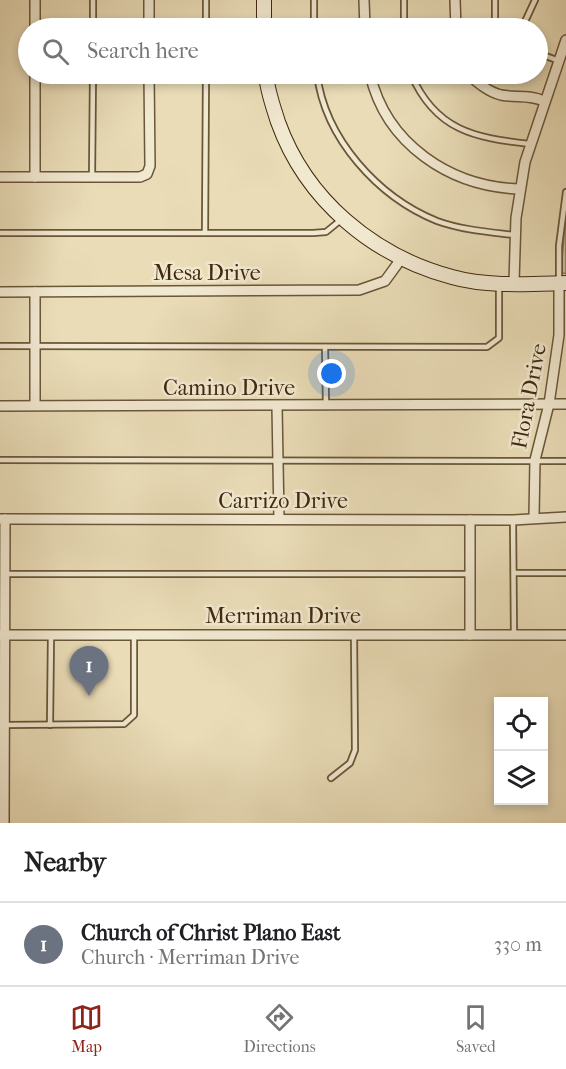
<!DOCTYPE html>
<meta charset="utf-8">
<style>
:root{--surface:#fff;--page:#f6f6f6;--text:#202124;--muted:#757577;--line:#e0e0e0;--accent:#8f2418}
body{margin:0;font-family:"IM FELL French Canon",serif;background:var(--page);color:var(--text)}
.controls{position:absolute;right:18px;bottom:18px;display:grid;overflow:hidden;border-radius:0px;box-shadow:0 3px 9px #0003}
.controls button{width:54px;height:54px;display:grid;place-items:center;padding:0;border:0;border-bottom:2px solid var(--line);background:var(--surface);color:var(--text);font:30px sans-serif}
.you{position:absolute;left:332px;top:374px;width:21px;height:21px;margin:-15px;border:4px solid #fff;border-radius:50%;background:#1a73e8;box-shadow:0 0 0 9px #1a73e833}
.badge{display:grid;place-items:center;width:39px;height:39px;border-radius:50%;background:var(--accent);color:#fff;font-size:20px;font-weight:700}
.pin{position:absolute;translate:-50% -50px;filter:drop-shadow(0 2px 3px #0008)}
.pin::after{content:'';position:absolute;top:32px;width:21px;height:18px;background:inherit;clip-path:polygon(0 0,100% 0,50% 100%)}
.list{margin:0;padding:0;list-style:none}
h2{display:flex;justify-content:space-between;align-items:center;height:78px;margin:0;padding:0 24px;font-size:26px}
h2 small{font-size:20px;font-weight:400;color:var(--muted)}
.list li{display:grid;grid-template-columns:39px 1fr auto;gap:18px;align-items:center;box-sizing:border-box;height:84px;padding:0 24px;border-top:2px solid var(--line)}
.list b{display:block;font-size:22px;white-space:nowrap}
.list p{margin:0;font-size:20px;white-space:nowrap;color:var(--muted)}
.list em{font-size:20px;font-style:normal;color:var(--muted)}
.icon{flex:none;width:33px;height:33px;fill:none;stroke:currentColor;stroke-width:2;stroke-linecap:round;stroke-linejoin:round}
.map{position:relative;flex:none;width:566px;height:823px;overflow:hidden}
.search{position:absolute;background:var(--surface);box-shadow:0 3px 9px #0003;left:18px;right:18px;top:18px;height:66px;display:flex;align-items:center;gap:15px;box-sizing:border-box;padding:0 21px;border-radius:33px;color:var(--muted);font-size:22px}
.sheet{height:162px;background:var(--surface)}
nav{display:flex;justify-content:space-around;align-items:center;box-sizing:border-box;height:84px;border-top:2px solid var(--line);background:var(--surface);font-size:16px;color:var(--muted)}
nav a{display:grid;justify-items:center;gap:3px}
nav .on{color:var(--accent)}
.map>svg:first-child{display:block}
</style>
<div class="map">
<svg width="566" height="823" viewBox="0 0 566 823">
<rect width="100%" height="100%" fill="#e9dcb7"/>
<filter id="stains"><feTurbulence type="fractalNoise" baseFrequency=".00333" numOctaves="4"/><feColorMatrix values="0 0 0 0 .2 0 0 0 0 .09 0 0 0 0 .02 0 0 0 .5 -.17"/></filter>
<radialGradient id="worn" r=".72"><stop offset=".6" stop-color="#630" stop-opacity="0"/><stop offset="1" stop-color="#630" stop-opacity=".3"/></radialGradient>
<!-- green -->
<path fill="#ccbe9a" stroke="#867454" stroke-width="1.5" d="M566,211V274L561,272Z"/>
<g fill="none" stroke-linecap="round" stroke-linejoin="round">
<defs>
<g id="lane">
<path d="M206,0V28"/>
<path d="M314,0V28"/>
<path d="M404,0V28"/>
<path d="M495,0V28"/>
<path d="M93,28V0"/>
<path d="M522,28L535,0"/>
<path d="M538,53L559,61"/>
<path d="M317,74C325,139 378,197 437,221C462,230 489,232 514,235"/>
<path d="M411,74C435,130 474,138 530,144"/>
<path d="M92,177L93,74"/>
<path d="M0,233H313L326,232L342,219"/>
<path d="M205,233L206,74"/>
<path d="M559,282V246L566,192"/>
<path d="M0,346L487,347L499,338V285"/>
<path d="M325,347L326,404"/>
<path d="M0,460L566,461"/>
<path d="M513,521L514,635"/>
<path d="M514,573H566"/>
<path d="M5,574H470"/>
<path d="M4,725L124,724L134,715V635"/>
<path d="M50,725L51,635"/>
<path d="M331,778L350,763L355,750L354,635"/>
</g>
<g id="street">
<path d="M149,0V28"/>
<path d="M364,0L365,28"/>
<path d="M455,0L456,28"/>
<path d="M35,28V0"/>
<path d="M370,74C386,144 450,187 520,189"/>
<path d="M468,74C477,82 488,92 501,95C516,98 529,94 544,101"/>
<path d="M0,177H140L147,174L150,166L149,74"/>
<path d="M35,177V74"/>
<path d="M514,282L516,218L525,162L566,40"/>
<path d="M0,292L359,290L385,281L401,259"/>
<path d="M35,292V405"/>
<path d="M0,406L566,404"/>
<path d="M277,406L279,519"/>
<path d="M534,517L535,460L549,404L559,335V283"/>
<path d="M0,519L513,520L566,517"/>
<path d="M470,520V635"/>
<path d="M0,635H566"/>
<path d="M4,823L5,519"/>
</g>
<g id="secondary">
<path d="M264,28V0"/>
<path d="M266,74C267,90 273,106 278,122C306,200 373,256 452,277C487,287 530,284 566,283"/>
</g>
</defs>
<!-- lane casing -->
<use href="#lane" stroke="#6a5638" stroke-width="8"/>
<!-- street casing -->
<use href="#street" stroke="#6a5638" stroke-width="12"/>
<!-- secondary casing -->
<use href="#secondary" stroke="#40290e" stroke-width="16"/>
<!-- lane -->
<use href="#lane" stroke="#f1e8d0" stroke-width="4.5"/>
<!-- street -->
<use href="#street" stroke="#f1e8d0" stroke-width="9"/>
<!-- secondary -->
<use href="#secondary" stroke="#f1e8d0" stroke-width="14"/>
</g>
<g text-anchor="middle" stroke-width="5" stroke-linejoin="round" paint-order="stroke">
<!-- street labels -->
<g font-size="22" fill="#40290e" stroke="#f1e8d0">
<text x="207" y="280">Mesa Drive</text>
<text x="229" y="395">Camino Drive</text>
<text transform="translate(528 396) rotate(-79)" y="8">Flora Drive</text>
<text x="283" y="508">Carrizo Drive</text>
<text x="283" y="623">Merriman Drive</text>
</g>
</g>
<rect width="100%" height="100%" filter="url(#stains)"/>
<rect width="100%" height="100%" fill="url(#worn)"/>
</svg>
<div class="controls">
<button><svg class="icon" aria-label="locate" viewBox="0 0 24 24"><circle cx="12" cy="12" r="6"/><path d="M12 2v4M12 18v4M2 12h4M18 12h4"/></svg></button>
<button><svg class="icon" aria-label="layers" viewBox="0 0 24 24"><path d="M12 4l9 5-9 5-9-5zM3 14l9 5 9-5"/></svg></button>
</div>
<div class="you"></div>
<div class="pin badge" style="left:89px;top:696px;background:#6b7280">1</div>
<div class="search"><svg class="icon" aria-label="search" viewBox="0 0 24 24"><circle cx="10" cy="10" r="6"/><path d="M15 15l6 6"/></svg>Search here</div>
</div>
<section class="sheet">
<h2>Nearby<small></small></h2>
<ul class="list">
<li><span class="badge" style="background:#6b7280">1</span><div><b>Church of Christ Plano East</b><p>Church · Merriman Drive</p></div><em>330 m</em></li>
</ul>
</section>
<nav>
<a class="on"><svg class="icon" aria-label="map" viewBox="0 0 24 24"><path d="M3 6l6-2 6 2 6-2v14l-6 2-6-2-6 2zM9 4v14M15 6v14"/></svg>Map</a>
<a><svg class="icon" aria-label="directions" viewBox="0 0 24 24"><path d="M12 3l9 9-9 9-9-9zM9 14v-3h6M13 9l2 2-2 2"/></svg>Directions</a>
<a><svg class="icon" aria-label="saved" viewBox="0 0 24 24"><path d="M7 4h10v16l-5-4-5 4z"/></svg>Saved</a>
</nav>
